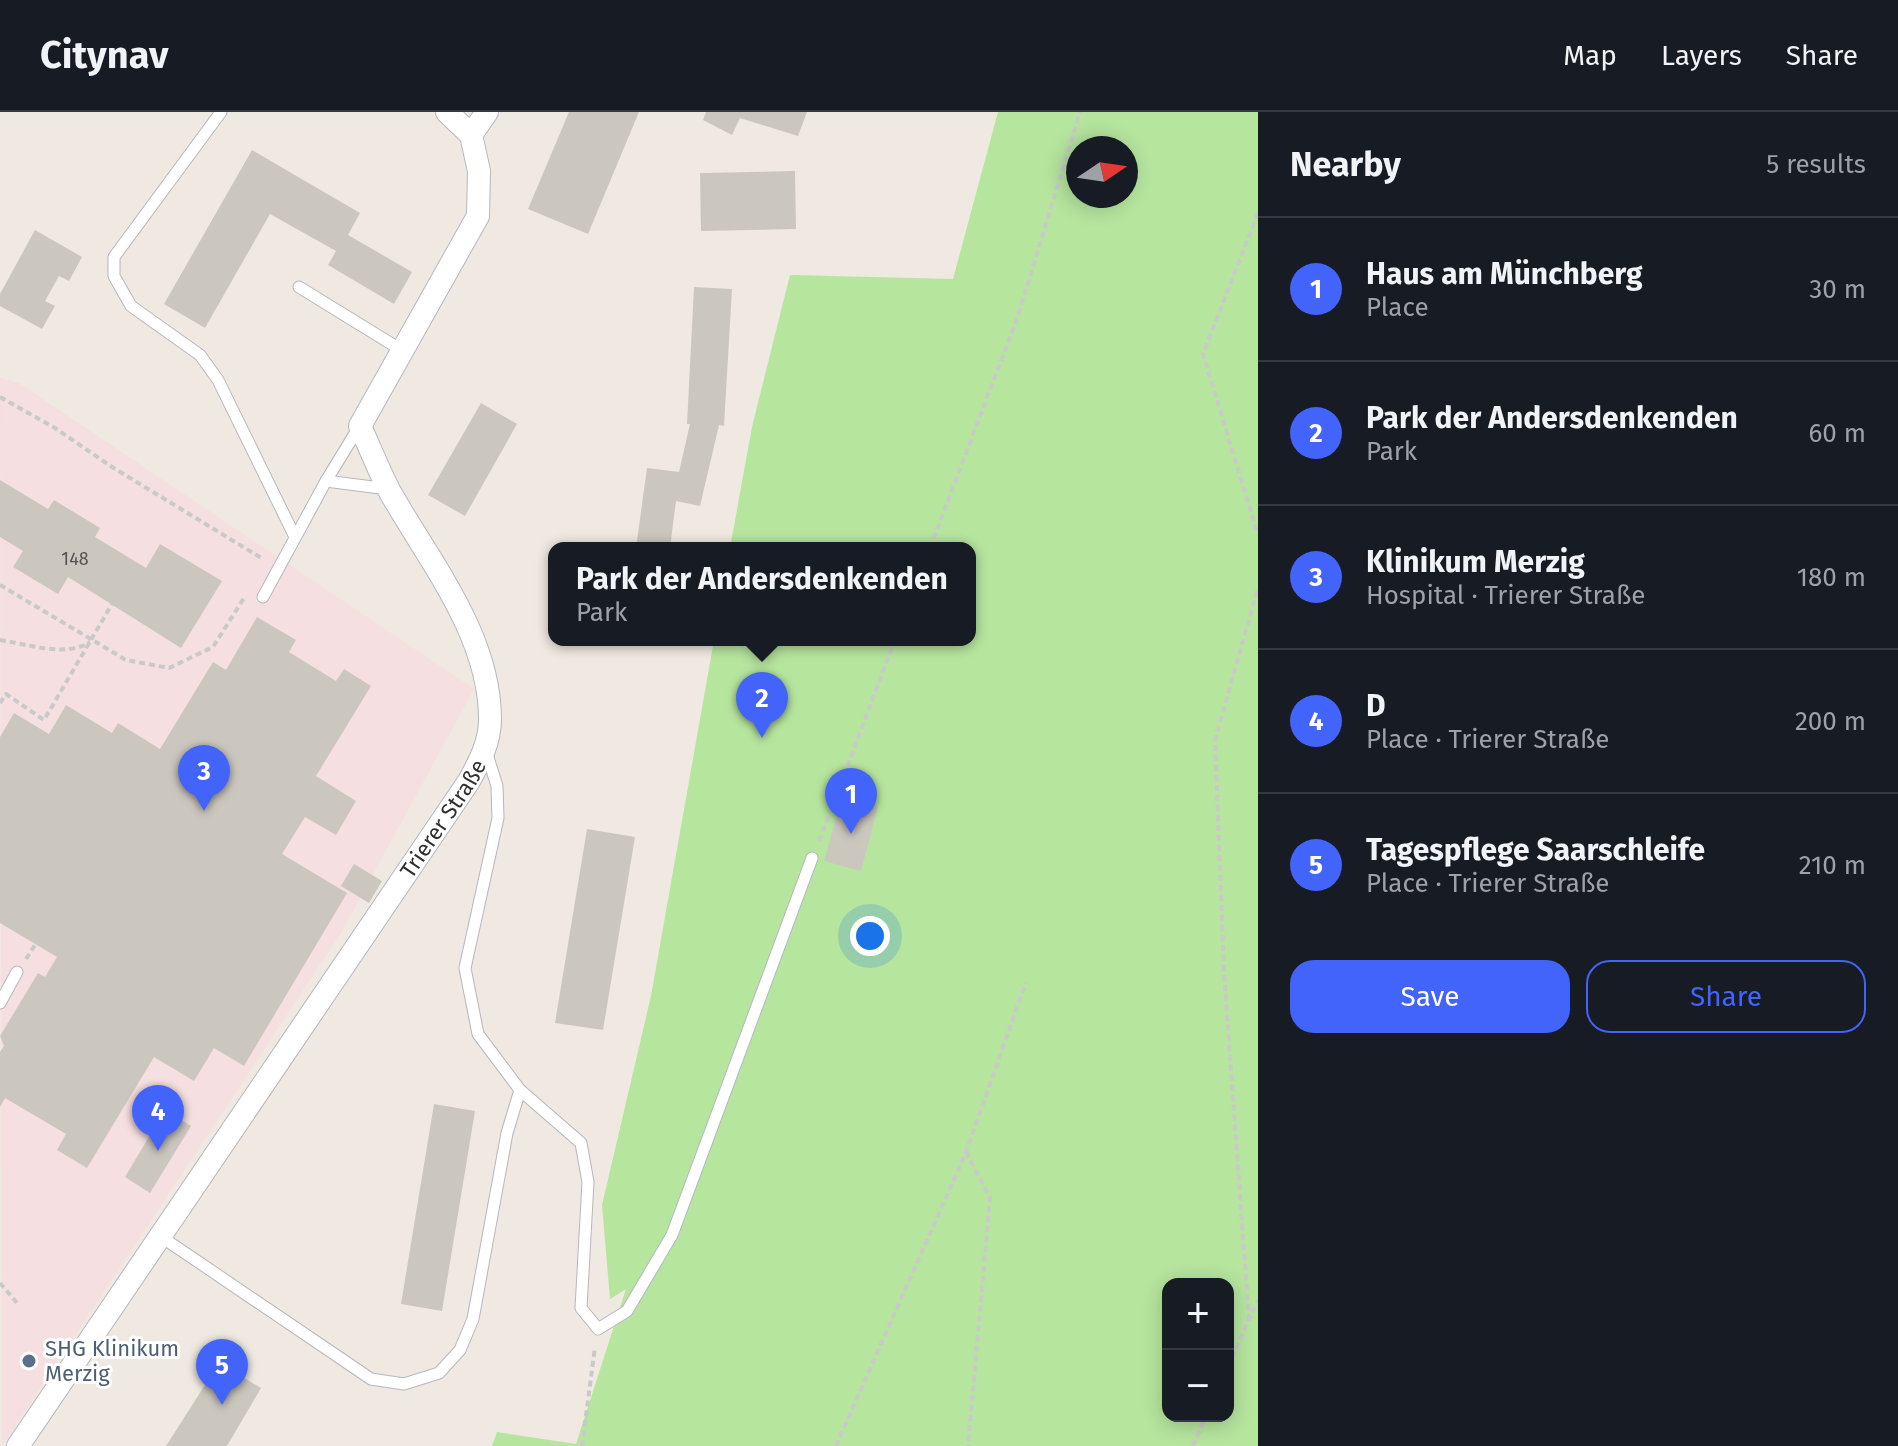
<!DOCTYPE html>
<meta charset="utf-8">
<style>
:root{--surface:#171b24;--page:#20242c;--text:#f1f3f6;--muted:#9ea1a6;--line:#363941;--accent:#4264fb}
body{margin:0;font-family:"Fira Sans",sans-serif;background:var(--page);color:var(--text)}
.controls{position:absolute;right:24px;bottom:24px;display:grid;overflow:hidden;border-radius:16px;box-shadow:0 4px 20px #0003}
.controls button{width:72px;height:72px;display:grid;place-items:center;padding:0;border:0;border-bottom:2px solid var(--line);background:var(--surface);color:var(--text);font:40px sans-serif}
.compass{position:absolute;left:1066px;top:24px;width:72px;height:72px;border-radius:50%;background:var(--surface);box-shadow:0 4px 20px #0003;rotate:77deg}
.you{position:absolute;left:870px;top:824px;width:28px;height:28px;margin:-20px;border:6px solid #fff;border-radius:50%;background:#1a73e8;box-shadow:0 0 0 12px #1a73e833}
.badge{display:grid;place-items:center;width:52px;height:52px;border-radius:50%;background:var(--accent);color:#fff;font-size:26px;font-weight:700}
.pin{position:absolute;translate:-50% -66px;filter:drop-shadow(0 2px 4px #0008)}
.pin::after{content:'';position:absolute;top:42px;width:28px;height:24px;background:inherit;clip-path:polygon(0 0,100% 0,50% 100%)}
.popup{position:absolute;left:548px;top:430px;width:428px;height:104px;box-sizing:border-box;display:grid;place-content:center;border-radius:16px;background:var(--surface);filter:drop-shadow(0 2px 6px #0005);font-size:26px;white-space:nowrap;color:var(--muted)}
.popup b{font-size:30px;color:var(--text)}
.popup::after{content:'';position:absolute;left:50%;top:100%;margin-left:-16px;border:16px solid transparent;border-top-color:var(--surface)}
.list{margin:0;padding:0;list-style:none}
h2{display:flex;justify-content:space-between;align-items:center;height:104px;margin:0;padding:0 32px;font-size:34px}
h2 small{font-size:26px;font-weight:400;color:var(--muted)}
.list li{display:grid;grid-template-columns:52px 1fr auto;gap:24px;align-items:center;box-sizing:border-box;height:144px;padding:0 32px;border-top:2px solid var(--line)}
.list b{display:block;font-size:30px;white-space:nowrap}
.list p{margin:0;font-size:26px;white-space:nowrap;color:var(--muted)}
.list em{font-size:26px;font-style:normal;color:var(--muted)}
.actions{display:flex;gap:16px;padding:24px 32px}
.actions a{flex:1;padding:18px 0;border:2px solid var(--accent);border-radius:24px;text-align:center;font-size:28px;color:var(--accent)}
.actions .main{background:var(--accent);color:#fff}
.map{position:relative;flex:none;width:1258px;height:1334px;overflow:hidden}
header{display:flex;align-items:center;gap:48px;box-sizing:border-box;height:112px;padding:0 40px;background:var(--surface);border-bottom:2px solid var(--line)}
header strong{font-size:38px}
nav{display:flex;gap:44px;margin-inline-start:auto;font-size:28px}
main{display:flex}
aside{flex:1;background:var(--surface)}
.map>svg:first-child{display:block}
</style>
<header>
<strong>Citynav</strong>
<nav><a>Map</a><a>Layers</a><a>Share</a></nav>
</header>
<main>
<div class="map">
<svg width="1258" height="1334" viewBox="0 0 1258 1334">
<rect width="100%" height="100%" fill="#efe9e1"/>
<!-- medical -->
<path fill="#f5dfe0" d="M0,266L19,271L474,577L341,821L2,1334Z"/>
<!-- green -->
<path fill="#b6e59e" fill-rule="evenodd" d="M998,0H1258V1334H492L497,1320L576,1332L626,1177L610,1187L602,1093L651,884L714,528H970V436H730L752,315L790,163L953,167ZM1078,36H1126V84H1078ZM1168,1172H1228V1304H1168Z"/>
<!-- building -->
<g fill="#cbc7bf">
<path d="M569,0H639L588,122L528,97Z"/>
<path d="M706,0H807L798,24L740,6L732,23L703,8Z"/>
<path d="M252,38L360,101L348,123L412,160L394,192L328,153L336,139L270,102L205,216L164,192Z"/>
<path d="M795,59L796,117L701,119L700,61Z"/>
<path d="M35,118L82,145L69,169L59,164L45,189L55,194L42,217L0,194V182Z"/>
<path d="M694,175L732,177L724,314L719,313L700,394L676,389L670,436H636L647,356L679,360L690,312H687Z"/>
<path d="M481,291L517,312L465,404L428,383Z"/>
<path d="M0,368L48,397L54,388L100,416L95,425L146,456L160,432L222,469L181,536L68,465L58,482L13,455L23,439L0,425Z"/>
<path d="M257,505L296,528L289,540L336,569L344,557L371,574L316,664L356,689L336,723L305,705L282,742L347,781L244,954L214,936L194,969L154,945L87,1056L57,1038L66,1022L5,986L0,995V940L4,934L0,924L38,861L45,865L57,845L0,811V625L14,601L49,622L66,593L112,621L118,611L160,637L213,550L226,558Z"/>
<path d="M842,685L878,695L861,759L824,749Z"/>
<path d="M587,717L635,725L603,918L555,911Z"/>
<path d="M354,752L382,769L369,791L341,774Z"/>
<path d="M434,992L475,999L442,1199L401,1192Z"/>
<path d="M165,998L191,1014L150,1081L125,1065Z"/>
<path d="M219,1251L261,1276L227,1334H166Z"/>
</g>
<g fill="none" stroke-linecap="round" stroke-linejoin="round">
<defs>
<g id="lane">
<path d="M221,0L114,145V164L131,194L200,243L218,268L295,425"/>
<path d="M299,175L403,239"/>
<path d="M359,315L326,369L388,377"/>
<path d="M263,485L326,369"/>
<path d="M486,639L497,674L498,706L465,856L478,922L520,978L581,1031L588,1070L581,1196L598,1217L627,1199L672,1123L812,746"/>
<path d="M0,891L17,860"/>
<path d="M163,1126L371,1267L404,1272L439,1261L460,1238L473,1207L507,1021L520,978"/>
</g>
<g id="street">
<path d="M471,23L487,0"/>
<path id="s1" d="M18,1334L469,669C480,649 490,630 490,607C490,523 429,449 390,380C379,359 370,336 360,314L478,104L479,59L471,23L447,0"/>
</g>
</defs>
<!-- lane casing -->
<use href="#lane" stroke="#b4b7c1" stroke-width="13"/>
<!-- street casing -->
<use href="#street" stroke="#b4b7c1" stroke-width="24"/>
<!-- path -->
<g stroke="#c9c9c9" stroke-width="4" stroke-dasharray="6 4" stroke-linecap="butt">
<path d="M1258,101L1203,242L1258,423"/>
<path d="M0,285L55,316L112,355L263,447"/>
<path d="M930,436L1018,204L1080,0"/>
<path d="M0,473L126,548L169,556L213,535L244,486"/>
<path d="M0,528C27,532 66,546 90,530"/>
<path d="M0,591L6,582L44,608L112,492"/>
<path d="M819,729L895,528"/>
<path d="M26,847L35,833"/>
<path d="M966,1040L990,1086L968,1334"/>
<path d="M0,1171L18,1192"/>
<path d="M1249,1208L1224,860L1215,628L1258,476"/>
<path d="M1228,1255L1258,1188"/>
<path d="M582,1334L595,1235"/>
<path d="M836,1334L966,1040L1026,870"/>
<path d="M1193,1334L1206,1304"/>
</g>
<!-- lane -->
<use href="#lane" stroke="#fff" stroke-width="11"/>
<!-- street -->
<use href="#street" stroke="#fff" stroke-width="22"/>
</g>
<!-- markers -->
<circle fill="#5c6f8a" stroke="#fff" stroke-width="3" cx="29" cy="1249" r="8"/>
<g text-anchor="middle" stroke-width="6" stroke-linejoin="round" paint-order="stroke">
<!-- number labels -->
<g font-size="18" fill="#555452">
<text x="75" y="453">148</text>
</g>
<!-- street labels -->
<g font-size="22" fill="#2e2e2e" stroke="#fff">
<text dy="8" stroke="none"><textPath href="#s1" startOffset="758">Trierer Straße</textPath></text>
</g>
<!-- service labels -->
<g font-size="22" fill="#4e5e75" stroke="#fff" text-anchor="start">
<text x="45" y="1244">SHG Klinikum<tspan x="45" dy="25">Merzig</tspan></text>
</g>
</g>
</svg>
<div class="controls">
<button>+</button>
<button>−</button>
</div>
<svg class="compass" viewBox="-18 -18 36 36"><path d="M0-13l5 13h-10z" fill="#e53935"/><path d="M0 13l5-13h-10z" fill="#9ea1a6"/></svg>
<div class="you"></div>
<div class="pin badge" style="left:851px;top:722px">1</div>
<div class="pin badge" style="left:762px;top:626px">2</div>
<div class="popup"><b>Park der Andersdenkenden</b>Park</div>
<div class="pin badge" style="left:204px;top:699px">3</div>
<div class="pin badge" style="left:158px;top:1039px">4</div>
<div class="pin badge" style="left:222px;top:1293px">5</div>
</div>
<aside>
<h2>Nearby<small>5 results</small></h2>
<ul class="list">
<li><span class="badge">1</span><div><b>Haus am Münchberg</b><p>Place</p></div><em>30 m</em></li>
<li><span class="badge">2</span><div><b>Park der Andersdenkenden</b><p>Park</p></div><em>60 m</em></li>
<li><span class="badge">3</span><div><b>Klinikum Merzig</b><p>Hospital · Trierer Straße</p></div><em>180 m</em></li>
<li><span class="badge">4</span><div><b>D</b><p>Place · Trierer Straße</p></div><em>200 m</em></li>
<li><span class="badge">5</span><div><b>Tagespflege Saarschleife</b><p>Place · Trierer Straße</p></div><em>210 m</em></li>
</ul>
<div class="actions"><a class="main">Save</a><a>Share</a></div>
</aside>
</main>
